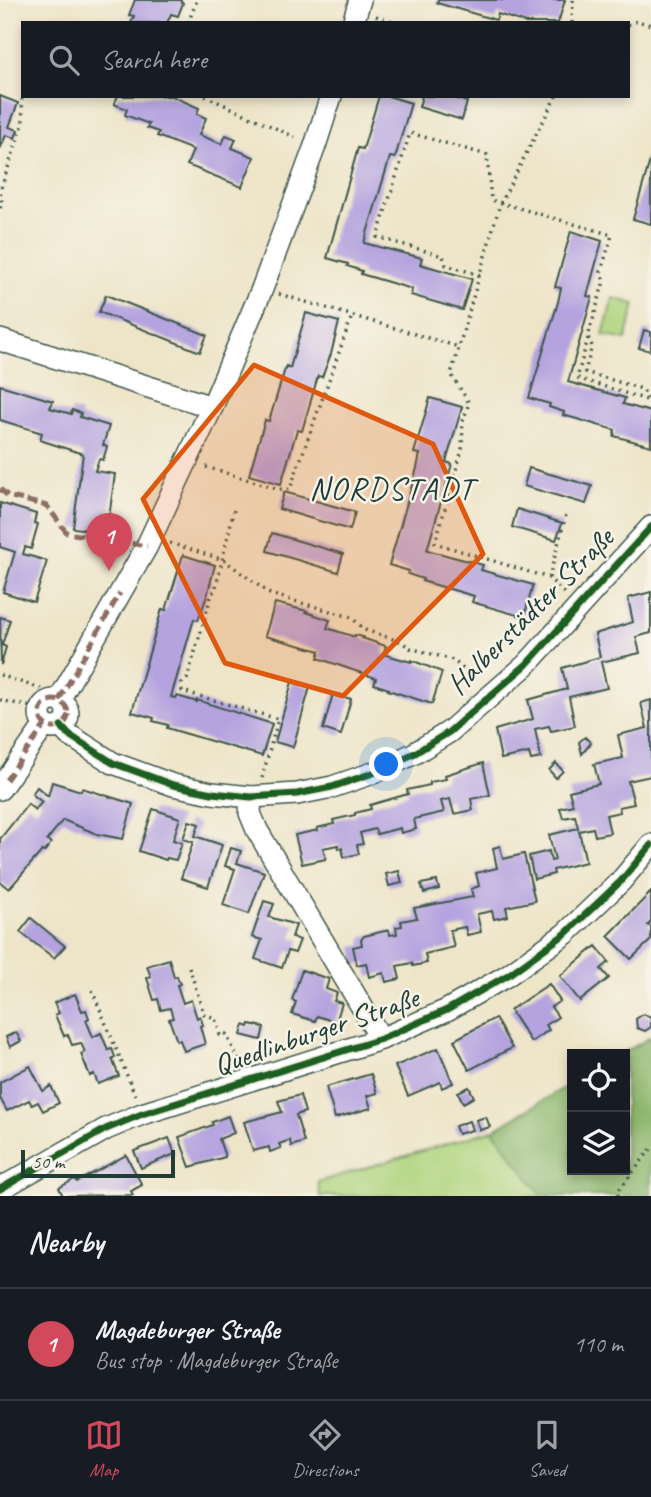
<!DOCTYPE html>
<meta charset="utf-8">
<style>
:root{--surface:#171b24;--page:#20242c;--text:#f1f3f6;--muted:#9ea1a6;--line:#363941;--accent:#d1495b}
body{margin:0;font-family:Caveat,sans-serif;background:var(--page);color:var(--text)}
.controls{position:absolute;right:21px;bottom:21px;display:grid;overflow:hidden;border-radius:0px;box-shadow:0 4px 10px #0003}
.controls button{width:63px;height:63px;display:grid;place-items:center;padding:0;border:0;border-bottom:2px solid var(--line);background:var(--surface);color:var(--text);font:35px sans-serif}
.scale{position:absolute;left:21px;bottom:18px;width:154px;box-sizing:border-box;padding-left:7px;border:4px solid #1f3d34;border-top:0;font-size:19px;line-height:24px;white-space:nowrap;color:#1f3d34;-webkit-text-stroke:5px #f7f3e8;paint-order:stroke}
.you{position:absolute;left:387px;top:765px;width:24px;height:24px;margin:-18px;border:5px solid #fff;border-radius:50%;background:#1a73e8;box-shadow:0 0 0 10px #1a73e833}
.badge{display:grid;place-items:center;width:46px;height:46px;border-radius:50%;background:var(--accent);color:#fff;font-size:23px;font-weight:700}
.pin{position:absolute;translate:-50% -58px;filter:drop-shadow(0 2px 4px #0008)}
.pin::after{content:'';position:absolute;top:37px;width:24px;height:21px;background:inherit;clip-path:polygon(0 0,100% 0,50% 100%)}
.list{margin:0;padding:0;list-style:none}
h2{display:flex;justify-content:space-between;align-items:center;height:91px;margin:0;padding:0 28px;font-size:30px}
h2 small{font-size:23px;font-weight:400;color:var(--muted)}
.list li{display:grid;grid-template-columns:46px 1fr auto;gap:21px;align-items:center;box-sizing:border-box;height:112px;padding:0 28px;border-top:2px solid var(--line)}
.list b{display:block;font-size:26px;white-space:nowrap}
.list p{margin:0;font-size:23px;white-space:nowrap;color:var(--muted)}
.list em{font-size:23px;font-style:normal;color:var(--muted)}
.icon{flex:none;width:38px;height:38px;fill:none;stroke:currentColor;stroke-width:2;stroke-linecap:round;stroke-linejoin:round}
.map{position:relative;flex:none;width:651px;height:1196px;overflow:hidden}
.search{position:absolute;background:var(--surface);box-shadow:0 4px 10px #0003;left:21px;right:21px;top:21px;height:77px;display:flex;align-items:center;gap:18px;box-sizing:border-box;padding:0 24px;border-radius:0px;color:var(--muted);font-size:26px}
.sheet{height:203px;background:var(--surface)}
nav{display:flex;justify-content:space-around;align-items:center;box-sizing:border-box;height:98px;border-top:2px solid var(--line);background:var(--surface);font-size:19px;color:var(--muted)}
nav a{display:grid;justify-items:center;gap:4px}
nav .on{color:var(--accent)}
.map>svg:first-child{display:block}
</style>
<div class="map">
<svg width="651" height="1196" viewBox="0 0 651 1196">
<rect width="100%" height="100%" fill="#f7f3e8"/>
<filter id="ink" filterUnits="userSpaceOnUse"><feTurbulence type="fractalNoise" baseFrequency=".0143" numOctaves="2"/><feDisplacementMap in="SourceGraphic" scale="14" xChannelSelector="R" yChannelSelector="G"/><feConvolveMatrix kernelMatrix="1 2 1 2 8 2 1 2 1" color-interpolation-filters="sRGB"/></filter>
<filter id="wash" filterUnits="userSpaceOnUse"><feTurbulence type="fractalNoise" baseFrequency=".00686" numOctaves="4" result="noise"/><feDisplacementMap in="SourceGraphic" scale="28" xChannelSelector="R" yChannelSelector="G"/><feGaussianBlur stdDeviation="1.57" result="paint"/><feColorMatrix in="noise" values="0 0 0 0 0 0 0 0 0 0 0 0 0 0 0 0 0 1.4 0 .05"/><feComposite in="paint" operator="in"/></filter>
<g filter="url(#wash)">
<rect width="100%" height="100%" fill="#eee5c9"/>
<!-- green -->
<g fill="#afd47d" stroke="#678858" stroke-width="2">
<path d="M613,298L635,304L626,340L603,335Z"/>
<path d="M493,1130L542,1196H320L318,1182Z"/>
</g>
<!-- forest -->
<path fill="#8bb66c" stroke="#557a50" stroke-width="2" d="M651,1037V1196H542L493,1130L572,1083V1170H625V1054H621Z"/>
<g id="blocks">
<!-- building -->
<g fill="#b4a3df">
<path d="M135,0H180L183,3L178,16L171,14L167,23H131L134,16L129,15Z"/>
<path d="M438,0H565L558,23H526L498,14L496,20L437,3Z"/>
<path d="M0,96L18,103L9,127L18,130L15,138L6,135L0,149Z"/>
<path d="M118,96H172L199,108L197,114L206,118L199,135L222,144L226,135L236,139L232,148L254,157L242,187L187,165L193,150L157,136L159,132L147,128L149,124L125,115L127,109L114,104Z"/>
<path d="M379,96H388L411,103L395,158L390,157L364,243L422,258L420,264L472,279L462,310L411,295L412,289L361,274L362,271L347,266L348,264L327,258L358,148L363,149Z"/>
<path d="M422,96H448L467,102L462,120L419,107Z"/>
<path d="M651,157V224L633,219Z"/>
<path d="M571,231L602,241L587,296L592,297L568,382L625,398L623,404L651,412V446L614,436L615,430L563,415L564,412L549,407L550,404L529,398L558,302L561,288L555,287Z"/>
<path d="M106,295L207,335L200,352L99,312Z"/>
<path d="M306,313L339,322L331,354L322,377L318,376L302,431L297,430L281,484L249,475L265,420L269,421L286,366L290,368Z"/>
<path d="M644,330L651,332V351L639,348Z"/>
<path d="M0,385L53,401L50,408L71,414L72,410L81,413L80,417L109,426L103,445L107,447L103,460L99,459L95,471L115,474L107,532L73,528L83,454L40,440L42,433L0,420Z"/>
<path d="M430,398L462,407L446,462L452,464L427,550L483,565L481,570L533,585L524,617L472,602L474,596L422,581L423,579L408,574L409,571L389,565L417,468L420,454L414,453Z"/>
<path d="M529,468L592,486L586,504L524,486Z"/>
<path d="M284,492L355,512L350,530L279,509Z"/>
<path d="M0,503L36,514L34,523L38,524L31,549L25,547L23,554L47,561L34,602L3,592L15,552L0,547Z"/>
<path d="M517,509L562,523L556,540L512,527Z"/>
<path d="M272,533L343,554L338,572L267,551Z"/>
<path d="M183,555L215,565L207,596L198,620L194,619L171,697L176,698L177,696L197,702V700L272,724L262,756L167,728L168,725L153,721L154,718L132,712L162,609L166,610Z"/>
<path d="M651,592V633L636,637L640,653L601,662L607,688L569,697L575,726L551,731L549,726L535,729L541,758L531,760L529,753L501,759L495,730L533,719L528,700L567,689L562,668L600,657L595,634L633,622L628,598Z"/>
<path d="M275,603L307,611L306,612L330,620L327,628L355,637V635L363,637L362,638L386,646L383,654L411,662V660L442,672L432,704L388,690L389,689L374,684L376,678L318,658L320,651L265,636Z"/>
<path d="M0,617L10,620L2,645L6,647L1,665Z"/>
<path d="M292,682L310,687L293,747L275,742Z"/>
<path d="M333,694L351,699L341,735L323,729Z"/>
<path d="M651,700V776L628,781L634,804L619,807L620,812L606,815L610,833L595,836L593,828L579,831L586,862L553,870L554,874L534,879L529,856L549,851L551,861L555,860L549,835L578,828L575,816L563,818L560,808L573,805L569,791L599,784L594,764L623,758L618,735L647,728L641,703Z"/>
<path d="M585,737L591,743L582,754L579,742Z"/>
<path d="M483,763L490,795L471,799L473,810L454,814L450,799L441,801L444,812L414,819L416,829L401,833L400,828L377,834L375,829L360,833L363,844L357,845L359,854L344,857L342,848L339,849L338,845L323,848L326,859L302,864L295,835L318,830L317,828L334,824L333,820L355,815V813L371,809L370,805L408,794L407,790L430,785V782L446,779L445,775Z"/>
<path d="M556,763L563,771L556,778L549,770Z"/>
<path d="M52,782L81,791L82,788L133,804L123,839L97,834L63,820L47,840L51,843L44,852L42,851L9,889L0,882V839L28,804L35,810L42,802L32,794L37,787L48,796Z"/>
<path d="M153,809L180,818L173,840L182,843L176,860L167,858L166,860L139,851Z"/>
<path d="M189,821L199,824L195,836L222,845L208,887L181,878L193,842L183,839Z"/>
<path d="M500,846L503,859L524,854L535,901L506,907L508,916L494,919L492,911L477,914L481,932L467,935L465,927L450,930L454,947L425,954L427,963L413,966L412,963L397,966L400,979L386,982L384,973L369,977L366,963L357,965L353,947L362,945L361,940L364,936L389,930L390,935L397,934L396,927L402,926L401,921L417,918L414,908L473,897L471,889L479,886L476,873L497,868L493,848Z"/>
<path d="M231,848L241,851L237,863L264,872L249,914L223,905L235,869L225,866Z"/>
<path d="M399,871L402,883L389,886L386,874Z"/>
<path d="M437,881L439,889L424,893L421,884Z"/>
<path d="M651,892V922L648,925L651,927V940L631,959L608,936Z"/>
<path d="M264,901L274,904L269,917L296,925L292,937L300,940L295,953L288,951L282,968L255,959L262,940L252,937Z"/>
<path d="M31,918L65,946L54,958L20,932Z"/>
<path d="M596,946L609,962L601,969L609,978L580,1001L560,976Z"/>
<path d="M169,959L174,977L177,976L180,984L177,985L183,1003L191,1000L197,1018L200,1016L203,1025L200,1026L205,1044L184,1051L180,1040L177,1041L169,1019L173,1018L170,1008L161,1010L158,999L154,1000L147,978L151,977L147,966Z"/>
<path d="M302,970L329,979L326,989L337,993L334,1001L342,1003L336,1022L317,1016L315,1021L292,1014L296,1002L292,1000Z"/>
<path d="M549,984L560,1001L551,1007L558,1017L546,1025L549,1030L531,1042L510,1010Z"/>
<path d="M75,994L82,1011L86,1010L89,1018L86,1020L93,1037L101,1033L108,1050L112,1049L115,1057L112,1059L119,1076L98,1084L94,1074L90,1076L81,1054L85,1052L81,1043L72,1045L68,1035L64,1036L55,1015L59,1013L54,1003Z"/>
<path d="M643,1014L651,1017V1027L645,1031L637,1028L636,1019Z"/>
<path d="M495,1018L512,1048L469,1070L454,1040Z"/>
<path d="M250,1024L264,1027L261,1040L241,1035L244,1025L249,1027Z"/>
<path d="M16,1032L21,1041L10,1047L6,1037Z"/>
<path d="M438,1048L453,1083L442,1088L440,1082L408,1096L395,1066Z"/>
<path d="M30,1066L43,1091L51,1086L59,1103L43,1111L38,1102L32,1105L29,1100L7,1111L0,1098V1082Z"/>
<path d="M371,1074L377,1093L367,1096L371,1108L335,1118L326,1087Z"/>
<path d="M469,1087L474,1097L463,1103L458,1092Z"/>
<path d="M300,1095L305,1112L296,1115L304,1142L291,1146L290,1140L279,1144L281,1148L270,1152L269,1147L253,1151L244,1122L282,1112L278,1101Z"/>
<path d="M228,1116L234,1133L219,1139L225,1157L190,1167L179,1137L213,1125L212,1122Z"/>
<path d="M486,1117L490,1127L480,1130L476,1120Z"/>
<path d="M469,1121L472,1130L458,1134L455,1126Z"/>
<path d="M169,1138L175,1154L141,1168L134,1151Z"/>
<path d="M126,1155L142,1185L131,1191L133,1195L63,1196L59,1188L75,1179L77,1182Z"/>
</g>
</g>
</g>
<g filter="url(#ink)">
<use href="#blocks" fill-opacity="0" stroke="#3e564a" stroke-width="2"/>
<g fill="none" stroke-linecap="round" stroke-linejoin="round">
<defs>
<g id="street">
<path d="M353,23L360,0"/>
<path d="M0,340L212,407"/>
<circle cx="54" cy="714" r="14"/>
<path d="M59,700L147,546L212,407L262,289L315,146L331,96"/>
<path d="M61,726L69,735L113,763L173,785L212,793L251,797L297,794L332,787L373,773L415,753L449,732L526,665L651,527"/>
<path d="M0,789L45,725"/>
<path d="M251,797L250,813L257,830L381,1039"/>
<path d="M0,1189L106,1129L142,1114L381,1039L447,1010L508,975L565,934L621,881L651,845"/>
</g>
</defs>
<!-- street casing -->
<use href="#street" stroke="#3e564a" stroke-width="24"/>
<!-- path -->
<g stroke="#3e564a" stroke-width="3.5" stroke-dasharray="2 5" stroke-linecap="butt">
<path d="M376,16L397,23"/>
<path d="M188,23L197,0"/>
<path d="M572,23L573,0"/>
<path d="M628,25L637,21L651,25"/>
<path d="M205,96L295,137"/>
<path d="M556,96L500,204L451,374L469,403L463,421L462,450L435,543L549,578L565,594"/>
<path d="M0,208L2,203L0,191L23,124L22,99"/>
<path d="M480,275L446,265L443,256L377,237L410,133L487,155L491,200L612,235L601,272L604,281L588,337L592,346L585,372L642,389L651,401"/>
<path d="M279,294L459,347"/>
<path d="M588,338L577,378L647,400"/>
<path d="M206,467L279,489H290L352,316"/>
<path d="M234,510L215,591L212,593L187,679L182,683V691L278,719L262,778"/>
<path d="M170,543L224,560L270,594L351,617L365,630L402,642L410,648L453,660L477,681"/>
<path d="M549,578L567,511"/>
<path d="M0,675L41,689"/>
<path d="M0,700L36,708"/>
<path d="M189,967L204,1014L215,1018L220,1035L226,1034L240,1062"/>
<path d="M92,990L135,1095"/>
<path d="M618,1196L619,1190L651,1149"/>
</g>
<!-- street -->
<use href="#street" stroke="#fff" stroke-width="21"/>
<!-- quiet -->
<g stroke="#8d6e63" stroke-width="5" stroke-dasharray="10 5" stroke-linecap="butt">
<path d="M0,489L8,496L47,506L67,533L147,546"/>
<circle cx="54" cy="714" r="14"/>
<path d="M59,700L120,593"/>
<path d="M6,780L45,725"/>
</g>
<defs>
<g id="cycleway">
<path d="M61,726L69,735L113,763L173,785L212,793L251,797L297,794L332,787L373,773L415,753L449,732L526,665L651,527"/>
<path d="M0,1189L106,1129L142,1114L381,1039L447,1010L508,975L565,934L621,881L651,845"/>
</g>
</defs>
<!-- cycleway casing -->
<use href="#cycleway" stroke="#f7f3e8" stroke-width="11"/>
<!-- cycleway -->
<use href="#cycleway" stroke="#1b5e20" stroke-width="7"/>
</g>
</g>
<!-- marked area -->
<path fill="#de580e" fill-opacity="0.2" stroke="#de580e" stroke-width="5" stroke-linejoin="round" d="M254,365L433,444L483,554L343,696L225,663L143,499Z"/>
<g text-anchor="middle" stroke-width="5" stroke-linejoin="round" paint-order="stroke">
<!-- street labels -->
<g font-size="30" fill="#1f3d34" stroke="#f7f3e8">
<text transform="translate(530 611) rotate(-45)" y="10">Halberstädter Straße</text>
<text transform="translate(316 1031) rotate(-19)" y="10">Quedlinburger Straße</text>
</g>
<!-- neighbourhood labels -->
<g font-size="32" letter-spacing="2" fill="#1f3d34" stroke="#f7f3e8">
<text x="392" y="499">NORDSTADT</text>
</g>
</g>
</svg>
<div class="controls">
<button><svg class="icon" aria-label="locate" viewBox="0 0 24 24"><circle cx="12" cy="12" r="6"/><path d="M12 2v4M12 18v4M2 12h4M18 12h4"/></svg></button>
<button><svg class="icon" aria-label="layers" viewBox="0 0 24 24"><path d="M12 4l9 5-9 5-9-5zM3 14l9 5 9-5"/></svg></button>
</div>
<div class="scale">50 m</div>
<div class="you"></div>
<div class="pin badge" style="left:109px;top:571px">1</div>
<div class="search"><svg class="icon" aria-label="search" viewBox="0 0 24 24"><circle cx="10" cy="10" r="6"/><path d="M15 15l6 6"/></svg>Search here</div>
</div>
<section class="sheet">
<h2>Nearby<small></small></h2>
<ul class="list">
<li><span class="badge">1</span><div><b>Magdeburger Straße</b><p>Bus stop · Magdeburger Straße</p></div><em>110 m</em></li>
</ul>
</section>
<nav>
<a class="on"><svg class="icon" aria-label="map" viewBox="0 0 24 24"><path d="M3 6l6-2 6 2 6-2v14l-6 2-6-2-6 2zM9 4v14M15 6v14"/></svg>Map</a>
<a><svg class="icon" aria-label="directions" viewBox="0 0 24 24"><path d="M12 3l9 9-9 9-9-9zM9 14v-3h6M13 9l2 2-2 2"/></svg>Directions</a>
<a><svg class="icon" aria-label="saved" viewBox="0 0 24 24"><path d="M7 4h10v16l-5-4-5 4z"/></svg>Saved</a>
</nav>
